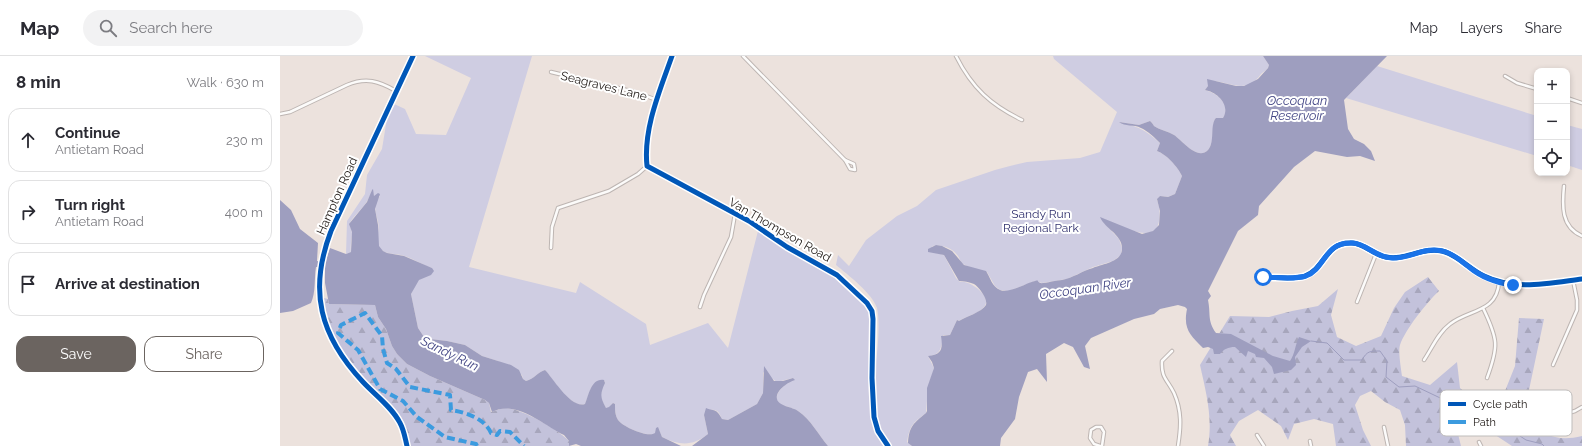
<!DOCTYPE html>
<meta charset="utf-8">
<style>
:root{--surface:#fff;--page:#f2f2f3;--text:#2b2b33;--muted:#7c7c81;--line:#e1e1e2;--accent:#6b6460}
body{margin:0;font-family:Raleway,sans-serif;background:var(--page);color:var(--text)}
.controls{position:absolute;right:12px;top:12px;display:grid;overflow:hidden;border-radius:8px;box-shadow:0 2px 6px #0003}
.controls button{width:36px;height:36px;display:grid;place-items:center;padding:0;border:0;border-bottom:1px solid var(--line);background:var(--surface);color:var(--text);font:20px sans-serif}
.stop{position:absolute;width:12px;height:12px;margin:-9px;border:3px solid #1a73e8;border-radius:50%;background:#fff}
.stop.end{background:#1a73e8;border-color:#fff;box-shadow:0 1px 4px #0008}
.list{margin:0;padding:0;list-style:none}
h2{display:flex;justify-content:space-between;align-items:center;height:52px;margin:0;padding:0 16px;font-size:17px}
h2 small{font-size:13px;font-weight:400;color:var(--muted)}
.list li{display:grid;grid-template-columns:26px 1fr auto;gap:12px;align-items:center;box-sizing:border-box;height:64px;margin:0 8px 8px;padding:0 8px;border:1px solid var(--line);border-radius:12px}
.list b{display:block;font-size:15px;white-space:nowrap}
.list p{margin:0;font-size:13px;white-space:nowrap;color:var(--muted)}
.list em{font-size:13px;font-style:normal;color:var(--muted)}
.actions{display:flex;gap:8px;padding:12px 16px}
.actions a{flex:1;padding:9px 0;border:1px solid var(--accent);border-radius:12px;text-align:center;font-size:14px;color:var(--accent)}
.actions .main{background:var(--accent);color:#fff}
.icon{flex:none;width:22px;height:22px;fill:none;stroke:currentColor;stroke-width:2;stroke-linecap:round;stroke-linejoin:round}
.map{position:relative;flex:none;width:1302px;height:390px;overflow:hidden}
header{display:flex;align-items:center;gap:24px;box-sizing:border-box;height:56px;padding:0 20px;background:var(--surface);border-bottom:1px solid var(--line)}
header strong{font-size:19px}
nav{display:flex;gap:22px;margin-inline-start:auto;font-size:14px}
.search{width:280px;height:36px;background:var(--page);display:flex;align-items:center;gap:10px;box-sizing:border-box;padding:0 14px;border-radius:22px;color:var(--muted);font-size:15px}
main{display:flex}
aside{flex:1;background:var(--surface)}
.map>svg:first-child{display:block}
</style>
<header>
<strong>Map</strong>
<div class="search"><svg class="icon" aria-label="search" viewBox="0 0 24 24"><circle cx="10" cy="10" r="6"/><path d="M15 15l6 6"/></svg>Search here</div>
<nav><a>Map</a><a>Layers</a><a>Share</a></nav>
</header>
<main>
<aside>
<h2>8 min<small>Walk · 630 m</small></h2>
<ul class="list">
<li><svg class="icon" aria-label="ahead" viewBox="0 0 24 24"><path d="M12 20V5M6 11l6-6 6 6"/></svg><div><b>Continue</b><p>Antietam Road</p></div><em>230 m</em></li>
<li><svg class="icon" aria-label="right" viewBox="0 0 24 24"><path d="M7 20v-9h11M14 6l5 5-5 5"/></svg><div><b>Turn right</b><p>Antietam Road</p></div><em>400 m</em></li>
<li><svg class="icon" aria-label="arrive" viewBox="0 0 24 24"><path d="M6 21V4h12l-3 4 3 4H6"/></svg><div><b>Arrive at destination</b></div></li>
</ul>
<div class="actions"><a class="main">Save</a><a>Share</a></div>
</aside>
<div class="map">
<svg width="1302" height="390" viewBox="0 0 1302 390">
<defs>
<pattern id="forest-firs" width="22" height="20" patternUnits="userSpaceOnUse"><rect width="22" height="20" fill="#c3c2db"/><path d="M5 1l3.5 6h-7zM16 11l3.5 6h-7z" fill="#a7a6bc"/></pattern>
</defs>
<rect width="100%" height="100%" fill="#ece2dd"/>
<!-- green -->
<g fill="#cfcde2">
<path d="M145,0H252L189,211L296,237L300,226L366,268L370,289L428,267L448,292L478,175L509,196L555,217L587,249L591,257L590,305H596C598,293 600,264 597,252C592,237 568,219 556,209L558,199L569,210L586,184L617,160L637,150L656,134L715,114L730,110L747,106L800,102L820,96L837,56L774,3L773,0H983L989,9C988,14 984,15 981,18C966,39 952,26 932,25L925,34C937,37 952,49 943,62H936L935,63C931,72 935,86 928,94C917,105 902,84 894,79C888,75 879,74 874,70C873,68 872,67 870,65L859,69L839,66C859,71 864,73 880,87L877,95C886,98 898,111 902,120L895,138L888,141L880,140L877,144C880,151 880,158 879,165C876,191 835,167 823,163L824,167L839,183L842,192L841,199L833,205L813,211L787,223L762,227L755,225L729,235L720,234L715,230L707,216C699,214 690,212 683,208C680,205 680,203 678,200C673,192 661,188 652,190L657,197L664,199L665,201L676,222L680,226C690,224 713,241 704,251C698,258 686,260 679,265L677,264L670,279H663C662,290 661,300 648,300L654,312C653,318 650,323 649,328C647,338 647,348 646,357C633,367 630,369 627,386L632,390H548C538,378 531,364 518,355C513,351 498,350 497,344C495,335 508,326 514,324L513,322L497,326L483,316V337L477,348L448,364L442,363C439,357 438,353 430,354L424,359L428,378C413,390 400,390 382,381L379,374H376V377C368,382 343,371 338,364C335,359 335,354 335,348L333,347L329,352H326C323,347 319,340 321,335C322,331 324,329 325,325L312,330L305,348C291,353 273,323 265,314C258,316 254,323 246,325L243,323L242,319L218,305L202,300L185,289L167,285L150,283L144,281L138,272L131,238L136,226L152,212C142,209 131,201 121,199C113,197 104,199 99,191C95,184 100,174 98,166C96,157 92,149 100,140H94L92,134C89,147 78,155 71,165C68,170 72,172 72,177C72,183 70,189 71,196L66,198L67,165L85,138L87,119L102,93L108,56L112,47L125,53L136,78L166,79L191,22Z"/>
<path d="M1097,10L1257,60V100L1066,42Z"/>
<path d="M1287,69L1302,73V114L1287,109Z"/>
</g>
<!-- forest -->
<g fill="url(#forest-firs)">
<path d="M1148,221L1159,235C1147,246 1125,274 1120,289C1118,295 1121,313 1122,320L1150,329L1177,306L1180,332L1197,347L1221,345L1235,310L1239,262L1264,263L1249,334L1277,336L1256,342L1245,353V366C1266,379 1277,386 1302,380V390H1232L1197,367L1183,368L1178,378L1181,390H1126L1125,369L1120,354L1105,346L1091,335L1080,340L1075,349L1083,374L1091,390H1056L1053,368L1034,363L1014,368L1008,384L1001,370L978,354L959,365L950,379L956,390H928C933,362 926,336 920,309L950,260L989,261L1012,255L1038,250L1058,233L1051,259L1057,281L1076,290L1101,280L1114,252L1125,236Z"/>
<path d="M44,242L48,243L49,248L95,249L98,261L106,273L112,290L117,298L127,308L150,320L205,344L209,347L211,356C216,355 220,352 226,352C242,353 278,373 289,385V390H130C127,379 125,368 119,358C113,350 105,343 98,336C71,308 47,283 44,242Z"/>
</g>
<!-- water -->
<g fill="#9e9ebf">
<path d="M983,0H1107L1064,44L1068,73L1074,83L1084,88L1091,95L1095,105L1080,100L1067,101L1035,95L1014,111L979,150L978,159L958,175L928,235L931,240L928,244C931,259 927,264 936,277L951,278L993,300L1010,305C1015,298 1015,289 1019,281L1031,285L1022,291L1015,301L1016,309L1011,314L994,318L992,311L984,302L976,301L975,298L968,295L966,301L955,291C948,291 944,293 940,298H934L933,293L928,291L923,292C910,279 903,273 907,253L905,251L898,249L880,253L874,258L854,263L811,282L805,290L810,313L804,311L793,291L784,287L766,298L767,326L757,313L748,316L739,341L735,363L721,382L720,390H632L628,387C629,370 634,367 646,357L647,355V332L654,312L652,306L648,300C662,299 663,292 661,280L670,279L677,264L679,265C685,261 702,256 706,249C708,243 699,231 694,228C689,226 684,225 679,225L664,199L648,196V193L656,189L662,190L672,195L684,209L706,215C710,221 712,231 720,234C729,238 746,227 755,225C760,224 756,225 760,227C763,228 777,224 782,224C793,222 802,215 813,212C822,208 842,206 842,193C843,179 825,173 820,161L862,178L873,175L879,169L880,155L877,143L880,140L888,141L895,138L902,120C898,111 886,98 877,95L880,87C875,82 868,75 861,72C854,68 845,71 839,66L859,69L870,65C872,67 873,68 874,70C879,74 888,75 894,79C902,84 917,105 928,94C935,86 930,72 935,63L936,62H943C951,49 937,36 925,34L928,30L927,23L956,30H964L978,23L988,12L989,9Z"/>
<path d="M93,133L94,140L98,137L100,138L95,153L98,169L99,190L103,195L107,197L124,200L152,212L154,215L151,219L139,224L131,238L138,272L144,281L150,283L167,285L185,289L202,300L231,309L239,314L243,323L246,325C254,323 258,316 265,314C273,322 291,353 305,348C309,339 311,322 324,324L325,327C320,338 320,341 326,352L329,351L333,347L335,348C335,354 335,359 338,364C343,371 368,382 375,377L376,372L378,371L382,381L401,390H301L296,388L289,390V385L284,379C263,369 236,343 212,356L209,347L205,344L150,320L127,308L117,298L112,290L106,273L98,261L95,249L49,248L45,227V212L36,211C34,223 36,236 31,247L13,255L0,257V144L11,154L20,173L38,187L37,205L45,207L50,192L66,198L71,196L72,176L69,168L87,146L92,134Z"/>
<path d="M484,310L494,325H503L513,322L515,324C508,326 495,335 497,343C498,350 513,351 518,355C531,364 538,378 548,390H412L428,378L424,359L426,352C436,356 436,352 442,363L448,364L477,348L483,337Z"/>
</g>
<g fill="none" stroke-linecap="round" stroke-linejoin="round">
<!-- stream -->
<path stroke="#9e9ebf" stroke-width="1" d="M1031,285L1047,287L1064,304H1082C1087,295 1090,295 1100,295L1107,305L1106,321L1119,331L1135,330L1175,349L1180,357L1205,365L1224,373L1231,374L1246,384L1262,388L1264,390"/>
<defs>
<g id="street">
<path d="M392,0C380,34 363,73 367,110L469,165L507,191L557,219L587,247L592,255L593,263L592,322L594,361L598,375L608,390"/>
<path d="M463,0L565,104"/>
<path d="M676,0C692,32 711,49 742,64"/>
<path d="M271,16L355,36L377,44"/>
<path d="M1225,20L1237,27L1257,33"/>
<path d="M1287,42L1302,47"/>
<path d="M0,58L10,56L67,29C86,21 99,25 116,35"/>
<path d="M565,104L574,108L575,114L570,113Z"/>
<path d="M1284,130C1282,150 1281,171 1302,180"/>
<path d="M271,192L272,171L278,152L329,135L358,118L367,110"/>
<path d="M983,221C996,221 1013,224 1025,220C1046,212 1045,185 1073,187C1085,188 1094,199 1106,201C1125,205 1141,191 1162,195C1178,199 1189,213 1204,220C1234,235 1270,227 1302,223"/>
<path d="M1077,246L1096,198"/>
<path d="M420,251L424,239L451,181L455,158"/>
<path d="M1203,252C1218,283 1219,290 1207,322"/>
<path d="M892,295L882,305C881,322 887,323 894,337C902,355 901,371 898,390"/>
<path d="M1144,304C1152,292 1158,277 1170,268C1189,253 1217,257 1219,226"/>
<path d="M1273,309L1297,254V244L1293,224"/>
<path d="M1265,364L1295,355L1302,351"/>
<path d="M1104,371L1108,390"/>
<path d="M977,379L984,390"/>
<path d="M1030,385L1031,390"/>
<path d="M1199,386L1201,390"/>
<path d="M820,390L814,388L810,382L811,374L816,371H821L824,376L822,390"/>
</g>
<path id="secondary" d="M127,390C125,382 124,374 120,367C112,351 95,339 83,326C40,280 28,235 51,175L133,0"/>
</defs>
<!-- street casing -->
<use href="#street" stroke="#bdb5b2" stroke-width="4.5"/>
<!-- secondary casing -->
<use href="#secondary" stroke="#bdb5b2" stroke-width="5.5"/>
<!-- street -->
<use href="#street" stroke="#fcfbfa" stroke-width="2.5"/>
<!-- secondary -->
<use href="#secondary" stroke="#f9f5f3" stroke-width="3.5"/>
<!-- quiet -->
<path stroke="#3c9bdf" stroke-width="4" stroke-dasharray="8 4" stroke-linecap="butt" d="M197,390L196,388L165,381L137,361L123,345L100,333L78,294L58,277L61,269L85,257L102,280L103,293L107,307L116,313L130,331L170,339L171,354C186,356 205,363 211,377L217,379L220,375L230,376L244,390"/>
<defs>
<g id="cycleway">
<path d="M392,0C380,34 363,73 367,110L469,165L507,191L557,219L587,247L592,255L593,263L592,322L594,361L598,375L608,390"/>
<path d="M983,221C996,221 1013,224 1025,220C1046,212 1045,185 1073,187C1085,188 1094,199 1106,201C1125,205 1141,191 1162,195C1178,199 1189,213 1204,220C1234,235 1270,227 1302,223"/>
<path d="M127,390C125,382 124,374 120,367C112,351 95,339 83,326C40,280 28,235 51,175L133,0"/>
</g>
</defs>
<!-- cycleway casing -->
<use href="#cycleway" stroke="#fff" stroke-width="8"/>
<!-- cycleway -->
<use href="#cycleway" stroke="#0057b8" stroke-width="5"/>
</g>
<g fill="none" stroke-linecap="round" stroke-linejoin="round">
<!-- route -->
<path stroke="#1a73e8" stroke-width="5" d="M983,221C996,221 1013,224 1026,220C1045,213 1044,187 1070,187C1085,186 1096,202 1112,202C1131,203 1145,189 1166,196C1175,199 1181,205 1189,211C1201,221 1217,227 1233,229"/>
</g>
<g text-anchor="middle" stroke-width="4" stroke-linejoin="round" paint-order="stroke">
<!-- street labels -->
<g font-size="12" fill="#26201d" stroke="#fff">
<text transform="translate(324 30) rotate(14)" y="4">Seagraves Lane</text>
<text transform="translate(57 140) rotate(-66)" y="4">Hampton Road</text>
<text transform="translate(500 174) rotate(30)" y="4">Van Thompson Road</text>
</g>
<!-- park labels -->
<g font-size="12" fill="#30306d" stroke="#fff">
<text x="761" y="162">Sandy Run<tspan x="761" dy="14">Regional Park</tspan></text>
</g>
<!-- water labels -->
<g font-size="13" font-style="italic" fill="#434685" stroke="#fff">
<text x="1017" y="49">Occoquan<tspan x="1017" dy="15">Reservoir</tspan></text>
<text transform="translate(805 232) rotate(-8)" y="5">Occoquan River</text>
<text transform="translate(170 297) rotate(26)" y="5">Sandy Run</text>
</g>
</g>
<!-- legend -->
<rect x="1160" y="334" width="132" height="46" rx="6" fill="#fff" stroke="#bebcbb" stroke-width="1"/>
<rect x="1168" y="346" width="18" height="4" fill="#0057b8"/>
<rect x="1168" y="364" width="18" height="4" fill="#3c9bdf"/>
<g font-size="11" fill="#26201d">
<text x="1193" y="352">Cycle path</text>
<text x="1193" y="370">Path</text>
</g>
</svg>
<div class="controls">
<button>+</button>
<button>−</button>
<button><svg class="icon" aria-label="locate" viewBox="0 0 24 24"><circle cx="12" cy="12" r="6"/><path d="M12 2v4M12 18v4M2 12h4M18 12h4"/></svg></button>
</div>
<div class="stop" style="left:983px;top:221px"></div>
<div class="stop end" style="left:1233px;top:229px"></div>
</div>
</main>
